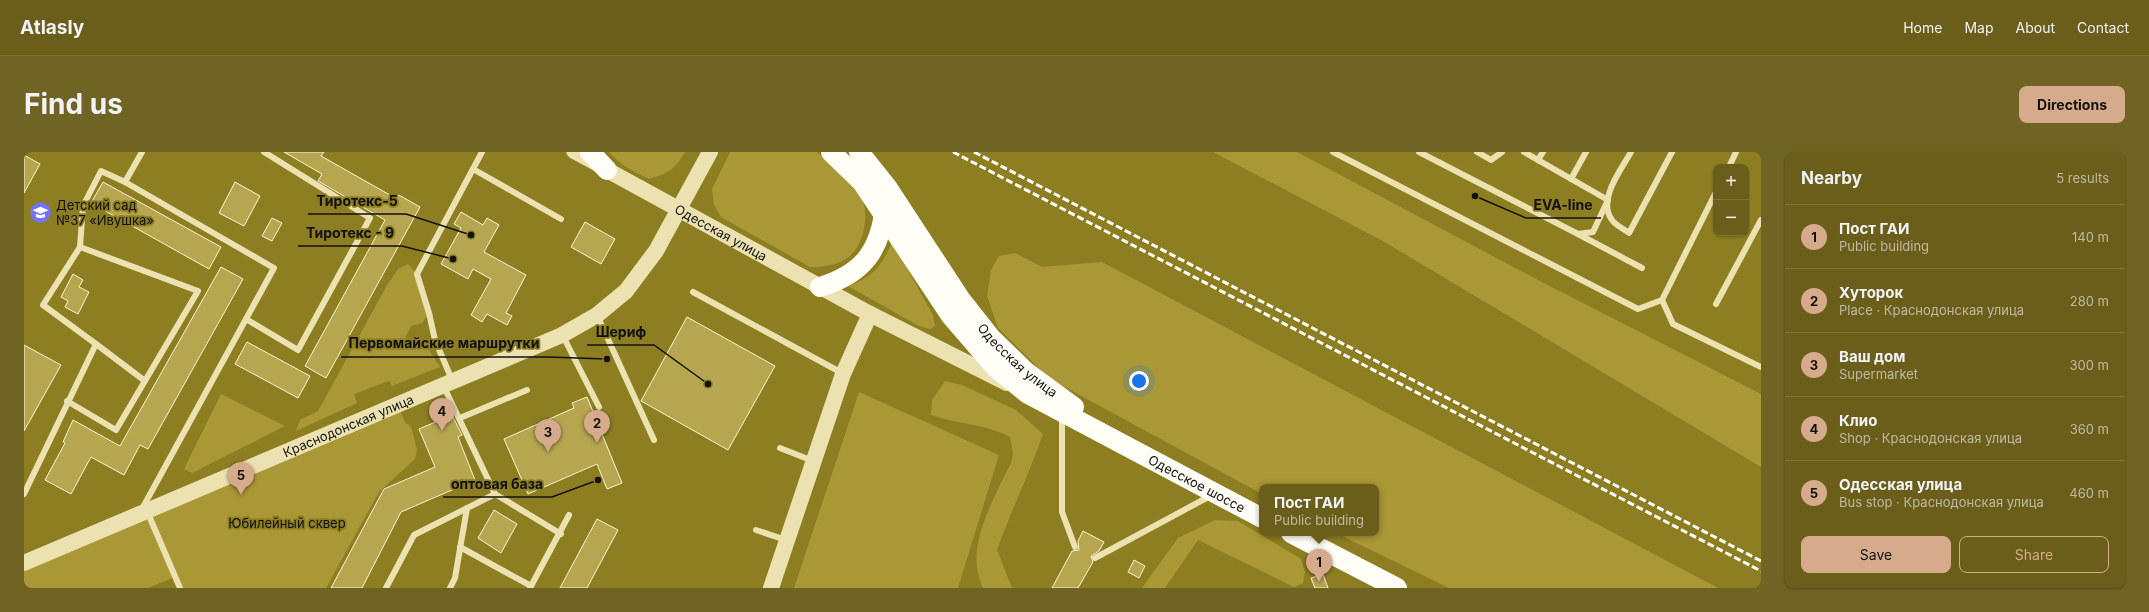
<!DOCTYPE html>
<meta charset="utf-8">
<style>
:root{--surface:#6a5e1a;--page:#6f6423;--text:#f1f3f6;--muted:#bebaa2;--line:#7d7339;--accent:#d6ab8b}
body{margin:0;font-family:Inter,sans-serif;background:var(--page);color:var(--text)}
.controls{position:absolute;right:12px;top:12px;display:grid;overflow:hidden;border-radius:8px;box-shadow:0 1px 3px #0004}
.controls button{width:36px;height:36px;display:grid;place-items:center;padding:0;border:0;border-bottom:1px solid var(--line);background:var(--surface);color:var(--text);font:20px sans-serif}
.you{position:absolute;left:1115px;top:229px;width:14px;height:14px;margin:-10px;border:3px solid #fff;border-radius:50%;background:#1a73e8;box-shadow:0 0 0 6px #1a73e833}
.badge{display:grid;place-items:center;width:26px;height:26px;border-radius:50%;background:var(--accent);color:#111;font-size:13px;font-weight:700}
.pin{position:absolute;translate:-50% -33px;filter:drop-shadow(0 1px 2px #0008)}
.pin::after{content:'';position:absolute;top:21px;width:14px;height:12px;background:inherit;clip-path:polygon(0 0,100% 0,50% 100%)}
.popup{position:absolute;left:1235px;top:332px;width:120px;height:52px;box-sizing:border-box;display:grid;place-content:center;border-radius:8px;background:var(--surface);filter:drop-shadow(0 1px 3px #0005);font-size:13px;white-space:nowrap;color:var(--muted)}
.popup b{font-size:15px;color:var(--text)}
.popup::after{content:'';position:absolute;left:50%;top:100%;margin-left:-8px;border:8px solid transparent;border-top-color:var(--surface)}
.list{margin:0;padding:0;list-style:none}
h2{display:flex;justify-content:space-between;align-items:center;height:52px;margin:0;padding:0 16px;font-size:17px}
h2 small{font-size:13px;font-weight:400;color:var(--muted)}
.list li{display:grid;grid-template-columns:26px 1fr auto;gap:12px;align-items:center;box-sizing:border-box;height:64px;padding:0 16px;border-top:1px solid var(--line)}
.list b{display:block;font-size:15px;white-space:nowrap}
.list p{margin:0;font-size:13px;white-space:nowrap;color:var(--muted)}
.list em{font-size:13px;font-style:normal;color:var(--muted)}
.actions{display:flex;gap:8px;padding:12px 16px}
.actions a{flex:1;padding:9px 0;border:1px solid var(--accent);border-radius:8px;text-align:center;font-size:14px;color:var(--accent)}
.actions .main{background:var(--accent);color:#111}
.map{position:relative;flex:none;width:1737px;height:436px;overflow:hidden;border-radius:8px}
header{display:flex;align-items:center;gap:24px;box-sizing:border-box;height:56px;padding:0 20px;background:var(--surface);border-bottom:1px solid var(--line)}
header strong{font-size:19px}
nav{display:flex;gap:22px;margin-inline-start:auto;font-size:14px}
.intro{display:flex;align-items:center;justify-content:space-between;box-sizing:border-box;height:96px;padding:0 24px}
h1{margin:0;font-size:28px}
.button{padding:10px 18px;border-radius:8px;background:var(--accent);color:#111;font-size:14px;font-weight:700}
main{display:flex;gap:24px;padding:0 24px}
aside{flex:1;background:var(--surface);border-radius:8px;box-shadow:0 1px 3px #0004}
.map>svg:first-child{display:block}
</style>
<header>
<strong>Atlasly</strong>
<nav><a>Home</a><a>Map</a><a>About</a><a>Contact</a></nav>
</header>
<div class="intro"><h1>Find us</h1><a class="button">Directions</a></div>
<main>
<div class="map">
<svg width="1737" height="436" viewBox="0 0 1737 436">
<rect width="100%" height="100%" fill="#8d7e22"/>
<!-- green -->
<g fill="#aa9836">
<path d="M585,0H661C650,18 645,21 625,27C610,20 596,13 585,0Z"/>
<path d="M706,0H793C806,11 825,23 834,37C847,57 842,94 822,107C811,114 798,115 786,115L697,65L690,53L688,37Z"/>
<path d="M1189,0H1273L1514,128L1737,242V315L1359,89Z"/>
<path d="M868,90L909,163L911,174L906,177L895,174L824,134C849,125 858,114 868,90Z"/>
<path d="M991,101L1018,115L1078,110L1694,436H1425L1312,381H1352V335H1238V342L1026,227L974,176L963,144L967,118L975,104Z"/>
<path d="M384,112L393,122L405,161L398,171L387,174L381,186L401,192L416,215L368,234L365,229L330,242L333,251L272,279L276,268L294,259L363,133L374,117Z"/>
<path d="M921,229L938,233L992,258L1019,282C1005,322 987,359 973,398L988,436H959C942,401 962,363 977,331C980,323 987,314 988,306C990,300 987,291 986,285C962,272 933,272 907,263L908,248Z"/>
<path d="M835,240L975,303L934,436H770Z"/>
<path d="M197,242L261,274L168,321L160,317Z"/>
<path d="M373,253L382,272H384L388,278L393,298L391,307L355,340L302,436H156L151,425L124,436H0V411Z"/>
<path d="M1191,368L1214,369L1277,407L1281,420L1279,431L1270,435L1174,388L1141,436H1118L1154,386Z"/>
</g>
<!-- building -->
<g fill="#b6a64f" stroke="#f9f3d6">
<path d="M260,0H300L297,4L373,47L375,43L396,55L302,226L281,214L361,68L294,29L298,22Z"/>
<path d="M0,3L16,12L0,41Z"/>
<path d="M79,30L197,95L185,117L67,51Z"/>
<path d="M211,30L236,44L220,74L195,61Z"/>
<path d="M437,60L459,73L463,66L475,73L460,100L502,123L482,161L488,164L483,173L463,162L458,170L447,163L467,127L449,117L444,127L417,112L437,76L430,72Z"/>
<path d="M248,66L258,71L248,89L238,84Z"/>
<path d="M561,70L591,87L577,112L547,95Z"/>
<path d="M197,115L219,127L124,297L116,293L100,323L67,305L47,342L21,328L41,291L39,290L49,268L96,294Z"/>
<path d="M49,122L59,128L55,135L65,140L54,162L41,155L44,149L37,145Z"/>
<path d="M663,165L751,214L704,298L617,249Z"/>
<path d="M223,190L286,224L274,246L211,212Z"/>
<path d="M0,193L37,213L0,279Z"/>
<path d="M563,245L598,331L583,337L573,312L504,342L480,287L550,256L548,251Z"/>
<path d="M428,263L438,283L434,285L451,328L377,360L338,436H307L360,337L411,315L395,277Z"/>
<path d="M470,358L493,372L477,401L454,386Z"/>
<path d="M573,367L594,378L563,436H536Z"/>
<path d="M1059,379L1080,390L1075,399L1067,404L1069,410L1054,436H1028L1048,399L1055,398L1054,389Z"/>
<path d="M1110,408L1121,414L1115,426L1104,420Z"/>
<path d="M1299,422L1304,436H1291L1287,426Z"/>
</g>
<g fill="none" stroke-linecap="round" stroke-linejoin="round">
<!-- service -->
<g stroke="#ece2b1" stroke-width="6">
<path d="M1309,0L1614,157L1638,148L1692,40"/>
<path d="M1395,0L1554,82L1569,80L1584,48L1500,0"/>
<path d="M1453,0L1467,8L1478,0"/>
<path d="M1607,0C1597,18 1573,48 1588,68C1591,73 1600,77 1605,81L1648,0"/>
<path d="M1514,8L1519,0"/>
<path d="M1705,15L1712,0"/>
<path d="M449,17L537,67"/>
<path d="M1547,27L1562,0"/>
<path d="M101,30L118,0"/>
<path d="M1554,82L1618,116"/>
<path d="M669,140L818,221"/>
<path d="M1638,148L1649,172L1737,215"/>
<path d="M1692,152L1737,68"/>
<path d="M573,163L630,288"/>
<path d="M222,167L274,198L346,66L240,0"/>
<path d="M539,184L575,255"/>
<path d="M72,192L121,229"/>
<path d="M428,228L411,188L405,161L393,122L458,0"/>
<path d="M420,235L471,342L537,382"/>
<path d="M43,249L92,278L174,139L56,95"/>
<path d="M1038,264V360L1051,395"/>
<path d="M436,266L503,238"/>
<path d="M756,296L789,309"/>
<path d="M0,342L72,192L19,153L56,95L59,54L77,19L101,30L250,116L118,357"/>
<path d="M123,359L156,436"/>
<path d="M732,378L762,388"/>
<path d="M436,395L507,434"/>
<path d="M1071,406L1188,343"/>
<path d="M362,436L390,383L471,342"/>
<path d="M426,436L431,426L443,356"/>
<path d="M506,436L545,363"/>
</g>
<!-- minor -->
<path stroke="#ece2b1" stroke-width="13" d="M549,0L573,13"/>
<!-- tertiary -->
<g stroke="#ece2b1" stroke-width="16">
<path id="s1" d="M583,18L846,162L983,231"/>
<path id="s2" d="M0,411L538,183L573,163L602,139L632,99L686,0"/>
<path d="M747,436L819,222L846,162"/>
</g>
<!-- primary -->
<g stroke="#fffef6" stroke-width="20">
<path d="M566,0L583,18"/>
<path id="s3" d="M807,0L838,30L927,164L972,216L1004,242L1238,366"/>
<path id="s4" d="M835,0L863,35L937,148L967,186L1001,219L1050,255"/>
<path d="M796,135C839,122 856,99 861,55"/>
<path d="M1267,381L1373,436"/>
</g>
<!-- rail -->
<g stroke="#fff" stroke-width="3" stroke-dasharray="7 3" stroke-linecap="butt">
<path d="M929,0L1737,419"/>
<path d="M950,0L1737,409"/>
</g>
</g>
<!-- icons -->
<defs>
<symbol id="school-disc" viewBox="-11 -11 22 22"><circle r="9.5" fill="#7473f7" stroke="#8d7e22"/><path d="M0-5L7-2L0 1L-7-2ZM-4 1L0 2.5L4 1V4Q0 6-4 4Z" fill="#fff"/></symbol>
</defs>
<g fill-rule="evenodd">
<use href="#school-disc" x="4" y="48" width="25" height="25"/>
</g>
<g text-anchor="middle" stroke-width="3.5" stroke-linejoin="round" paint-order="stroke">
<!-- poi labels -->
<g font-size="13" fill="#111" stroke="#8d7e22" text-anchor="start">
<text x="32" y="58">Детский сад<tspan x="32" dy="15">№37 «Ивушка»</tspan></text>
</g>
<!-- street labels -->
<g font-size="13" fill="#111" stroke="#8d7e22">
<text dy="5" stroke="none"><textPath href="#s1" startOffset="130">Одесская улица</textPath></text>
<text dy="5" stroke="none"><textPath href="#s4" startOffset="263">Одесская улица</textPath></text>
<text dy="5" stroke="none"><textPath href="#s2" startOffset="352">Краснодонская улица</textPath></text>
<text dy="5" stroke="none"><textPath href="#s3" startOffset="505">Одесское шоссе</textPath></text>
</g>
<!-- park labels -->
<g font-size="13" fill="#111" stroke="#8d7e22">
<text x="263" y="376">Юбилейный сквер</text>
</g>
</g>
<!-- callouts -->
<path fill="none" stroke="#111" stroke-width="1.5" d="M447 83L382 62H284M1451 44L1502 66H1577M429 107L378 94H274M684 232L630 193H563M583 207L524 205H317M574 328L528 345H419"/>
<g fill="#111" stroke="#8d7e22" stroke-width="1.5">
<circle cx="447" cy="83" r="4"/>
<circle cx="1451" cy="44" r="4"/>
<circle cx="429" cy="107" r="4"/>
<circle cx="684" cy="232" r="4"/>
<circle cx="583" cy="207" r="4"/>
<circle cx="574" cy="328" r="4"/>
</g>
<g font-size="14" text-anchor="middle" font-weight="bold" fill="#111" stroke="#8d7e22" stroke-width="3.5" stroke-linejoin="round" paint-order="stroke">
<text x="333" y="54">Тиротекс-5</text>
<text x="1539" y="58">EVA-line</text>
<text x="326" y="86">Тиротекс - 9</text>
<text x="597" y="185">Шериф</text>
<text x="420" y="196">Первомайские маршрутки</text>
<text x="473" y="337">оптовая база</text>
</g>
</svg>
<div class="controls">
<button>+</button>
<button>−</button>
</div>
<div class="you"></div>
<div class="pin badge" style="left:1295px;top:430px">1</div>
<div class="popup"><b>Пост ГАИ</b>Public building</div>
<div class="pin badge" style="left:573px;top:291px">2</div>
<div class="pin badge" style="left:524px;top:300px">3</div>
<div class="pin badge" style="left:418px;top:279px">4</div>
<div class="pin badge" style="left:217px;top:343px">5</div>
</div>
<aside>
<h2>Nearby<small>5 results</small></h2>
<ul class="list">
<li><span class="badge">1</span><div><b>Пост ГАИ</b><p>Public building</p></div><em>140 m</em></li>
<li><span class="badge">2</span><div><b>Хуторок</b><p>Place · Краснодонская улица</p></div><em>280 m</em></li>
<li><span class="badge">3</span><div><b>Ваш дом</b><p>Supermarket</p></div><em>300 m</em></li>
<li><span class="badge">4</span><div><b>Клио</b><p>Shop · Краснодонская улица</p></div><em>360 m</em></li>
<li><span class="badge">5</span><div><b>Одесская улица</b><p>Bus stop · Краснодонская улица</p></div><em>460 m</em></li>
</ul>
<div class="actions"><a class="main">Save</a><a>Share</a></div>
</aside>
</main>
